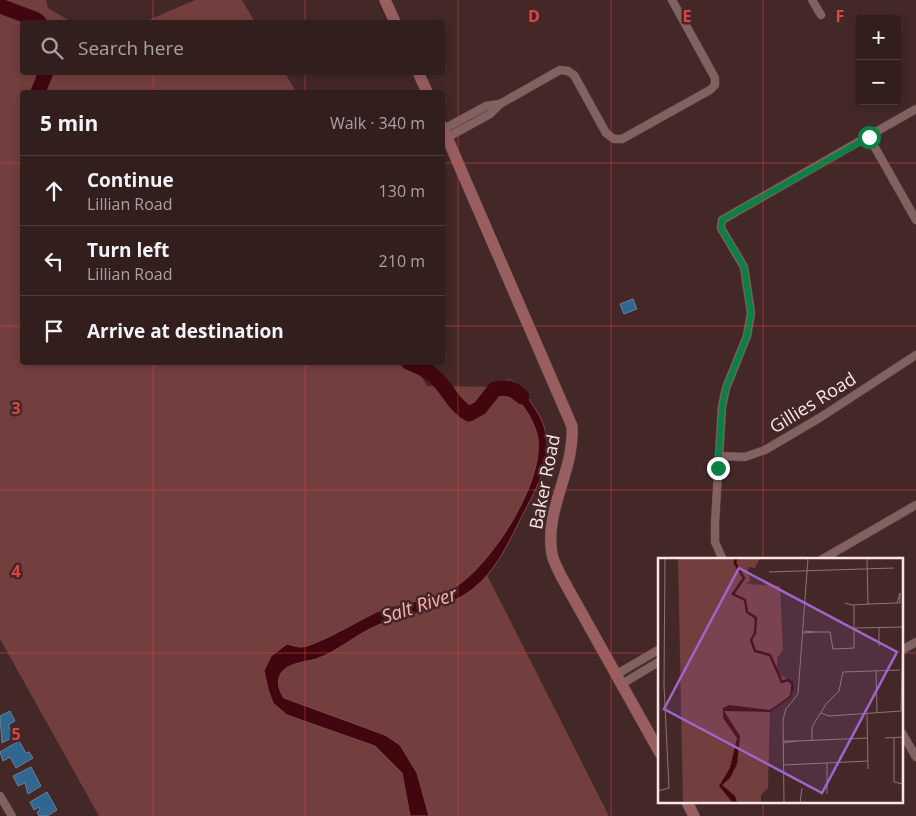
<!DOCTYPE html>
<meta charset="utf-8">
<style>
:root{--surface:#331e1e;--page:#3e2b2b;--text:#f1f3f6;--muted:#a9a2a4;--line:#4e3c3c}
body{margin:0;font-family:"Open Sans",sans-serif;background:var(--page);color:var(--text)}
.controls{position:absolute;right:15px;top:15px;display:grid;overflow:hidden;border-radius:5px;box-shadow:0 2px 8px #0003}
.controls button{width:45px;height:45px;display:grid;place-items:center;padding:0;border:0;border-bottom:1px solid var(--line);background:var(--surface);color:var(--text);font:25px sans-serif}
.stop{position:absolute;width:15px;height:15px;margin:-11px;border:4px solid #0b8043;border-radius:50%;background:#fff}
.stop.end{background:#0b8043;border-color:#fff;box-shadow:0 1px 5px #0008}
.list{margin:0;padding:0;list-style:none}
h2{display:flex;justify-content:space-between;align-items:center;height:65px;margin:0;padding:0 20px;font-size:21px}
h2 small{font-size:16px;font-weight:400;color:var(--muted)}
.list li{display:grid;grid-template-columns:32px 1fr auto;gap:15px;align-items:center;box-sizing:border-box;height:70px;padding:0 20px;border-top:1px solid var(--line)}
.list b{display:block;font-size:19px;white-space:nowrap}
.list p{margin:0;font-size:16px;white-space:nowrap;color:var(--muted)}
.list em{font-size:16px;font-style:normal;color:var(--muted)}
.icon{flex:none;width:28px;height:28px;fill:none;stroke:currentColor;stroke-width:2;stroke-linecap:round;stroke-linejoin:round}
.map{position:relative;flex:none;width:916px;height:816px;overflow:hidden}
.search{position:absolute;background:var(--surface);box-shadow:0 2px 8px #0003;left:20px;top:20px;width:425px;height:55px;display:flex;align-items:center;gap:12px;box-sizing:border-box;padding:0 18px;border-radius:5px;color:var(--muted);font-size:19px}
.panel{position:absolute;background:var(--surface);box-shadow:0 2px 8px #0003;left:20px;top:90px;width:425px;height:275px;border-radius:5px}
.map>svg:first-child{display:block}
</style>
<div class="map">
<svg width="916" height="816" viewBox="0 0 916 816">
<rect width="100%" height="100%" fill="#442828"/>
<!-- green -->
<g fill="#733e3e">
<path d="M0,0H46L48,8L72,22H22V72L285,73L296,92H22V362L414,363L427,386L505,387C519,399 533,416 537,434C547,477 507,533 482,565L609,816H99L0,639Z"/>
<path d="M195,0H242L255,22H144Z"/>
</g>
<!-- water -->
<path fill="#42060e" stroke="#79494e" d="M509,379C520,386 527,396 534,407C564,450 536,487 517,526C506,548 494,572 474,588C446,611 408,612 376,626C355,635 337,652 316,659C305,662 288,663 281,673C276,682 279,691 284,698L385,735L400,745L417,773L429,816H410L402,773L375,746L287,715L273,703L268,689L264,671L271,656L287,644C291,645 297,647 301,647C315,647 361,619 377,612C402,601 426,603 452,589C490,568 548,478 537,434C532,415 519,399 505,387Z"/>
<g fill="none" stroke-linecap="round" stroke-linejoin="round">
<!-- river -->
<g stroke="#42060e" stroke-width="15">
<path d="M0,6L35,19L39,22"/>
<path d="M38,92L46,72"/>
<path d="M408,362C418,366 428,370 436,378C449,390 453,405 469,414L480,408L495,389C506,387 514,388 522,397"/>
</g>
</g>
<!-- building -->
<g fill="#316691" stroke="#688095">
<path d="M633,299L637,309L624,314L620,304Z"/>
<path d="M10,711L15,721L8,725L15,736L2,743L0,716Z"/>
<path d="M19,741L26,753L29,752L33,758L16,768L10,757L3,761L0,752Z"/>
<path d="M31,767L41,786L28,794L25,783L18,786L13,776Z"/>
<path d="M47,792L57,810L47,816H39L37,812L40,810L39,807L34,810L30,802Z"/>
</g>
<g fill="none" stroke-linecap="round" stroke-linejoin="round">
<defs>
<g id="street">
<path d="M812,0L821,15"/>
<path d="M500,104L560,70L568,71L574,75L606,133L614,139H622L710,90L715,85V78L672,0"/>
<path d="M444,129L486,106L500,104L490,114L448,137"/>
<path d="M869,137L916,220"/>
<path d="M719,456L745,457L765,450L821,417L916,355"/>
<path d="M723,560L715,542V523L722,407L726,388L747,336L751,313L744,267L721,228L722,220L916,109"/>
<path d="M821,560L916,505"/>
<path d="M902,650L916,642"/>
<path d="M617,674L660,649"/>
<path d="M622,684L660,661"/>
<path d="M902,733L916,757"/>
<path d="M0,796L12,816"/>
</g>
<g id="secondary">
<path d="M385,0L395,22"/>
<path d="M418,72L427,92"/>
<path d="M442,126L572,426C575,470 544,510 552,554C553,561 558,569 561,576L660,753"/>
<path d="M687,802L694,816"/>
</g>
</defs>
<!-- street casing -->
<use href="#street" stroke="#5f4847" stroke-width="9"/>
<!-- secondary casing -->
<use href="#secondary" stroke="#5f4847" stroke-width="12"/>
<!-- street -->
<use href="#street" stroke="#826161" stroke-width="8"/>
<!-- secondary -->
<use href="#secondary" stroke="#985e60" stroke-width="11"/>
</g>
<g fill="none" stroke-linecap="round" stroke-linejoin="round">
<!-- route -->
<path stroke="#0b8043" stroke-width="6" d="M718,468L722,407L726,388L747,336L751,313L744,267L721,228L722,220L869,137"/>
</g>
<!-- grid -->
<path fill="none" stroke="#db4444" stroke-width="1" stroke-opacity="0.55" d="M153,0V22M305,0V22M458,0V816M611,0V816M763,0V560M153,72V92M305,72V92M0,163H22M442,163H916M0,326H22M442,326H916M153,362V816M305,362V816M0,490H916M0,653H660M902,653H916M763,802V816"/>
<g text-anchor="middle" stroke-width="5" stroke-linejoin="round" paint-order="stroke">
<!-- street labels -->
<g font-size="18" fill="#f9e6e5" stroke="#442828">
<text transform="translate(813 403) rotate(-32)" y="6">Gillies Road</text>
<text transform="translate(545 482) rotate(-79)" y="6">Baker Road</text>
</g>
<!-- water labels -->
<g font-size="19" font-style="italic" fill="#ffaead" stroke="#442828">
<text transform="translate(419 605) rotate(-18)" y="7">Salt River</text>
</g>
</g>
<!-- overview -->
<g transform="translate(658 558)">
<rect width="245" height="245" fill="#442828"/>
<path d="M20,0H102L97,10L90,9L92,23L89,26L122,28L125,92L119,100V115L132,123L134,134L127,143L112,152L110,230L103,237V245H25Z" fill="#733e3e"/>
<path d="M134,122L136,130L133,139L112,154L66,153L82,178L79,206L72,220L64,227L77,238L79,245H75L61,228L72,210L79,180L65,160V150L71,147L112,152L132,138Z" fill="#42060e"/>
<path fill="none" stroke="#42060e" stroke-width="2.5" d="M78,0L77,5L86,20L75,36L87,42L89,54L98,60L97,75L93,82L97,93L112,97L124,124L130,122L134,125"/>
<path fill="none" stroke="#8c7474" stroke-width="1" d="M209,0L210,46M111,14L236,10M187,45L194,47L212,46L237,45H242V35L239,45M197,70L245,69M221,70V88M157,74H172L175,91L196,90V47M145,75L157,74L146,73M218,113L219,154M163,155L171,158L243,153L245,69M209,155L210,211M227,180L245,179M236,180V224L245,226M154,182V169L168,146L181,133L185,114L242,112M125,183H139L125,185M139,183L210,180M169,205V236M126,207L210,203M0,233L11,230L6,127L7,0M126,245L125,161L128,151L140,136L150,0M142,245L144,230"/>
<path fill="#a164ca" fill-opacity="0.15" stroke="#a164ca" stroke-width="2.5" d="M81,10L239,94L164,235L6,151Z"/>
<rect width="245" height="245" fill="none" stroke="#f9e6e5" stroke-width="2.5"/>
</g>
<g font-size="16" text-anchor="middle" font-weight="bold" fill="#db4444" stroke="#442828" stroke-width="5" stroke-linejoin="round" paint-order="stroke">
<text x="534" y="22">D</text>
<text x="687" y="22">E</text>
<text x="840" y="22">F</text>
<text x="16" y="414">3</text>
<text x="16" y="577">4</text>
<text x="16" y="740">5</text>
</g>
</svg>
<div class="controls">
<button>+</button>
<button>−</button>
</div>
<div class="stop" style="left:869px;top:137px"></div>
<div class="stop end" style="left:718px;top:468px"></div>
<div class="search"><svg class="icon" aria-label="search" viewBox="0 0 24 24"><circle cx="10" cy="10" r="6"/><path d="M15 15l6 6"/></svg>Search here</div>
<section class="panel">
<h2>5 min<small>Walk · 340 m</small></h2>
<ul class="list">
<li><svg class="icon" aria-label="ahead" viewBox="0 0 24 24"><path d="M12 20V5M6 11l6-6 6 6"/></svg><div><b>Continue</b><p>Lillian Road</p></div><em>130 m</em></li>
<li><svg class="icon" aria-label="left" viewBox="0 0 24 24"><path d="M17 20v-9H6M10 6l-5 5 5 5"/></svg><div><b>Turn left</b><p>Lillian Road</p></div><em>210 m</em></li>
<li><svg class="icon" aria-label="arrive" viewBox="0 0 24 24"><path d="M6 21V4h12l-3 4 3 4H6"/></svg><div><b>Arrive at destination</b></div></li>
</ul>
</section>
</div>
